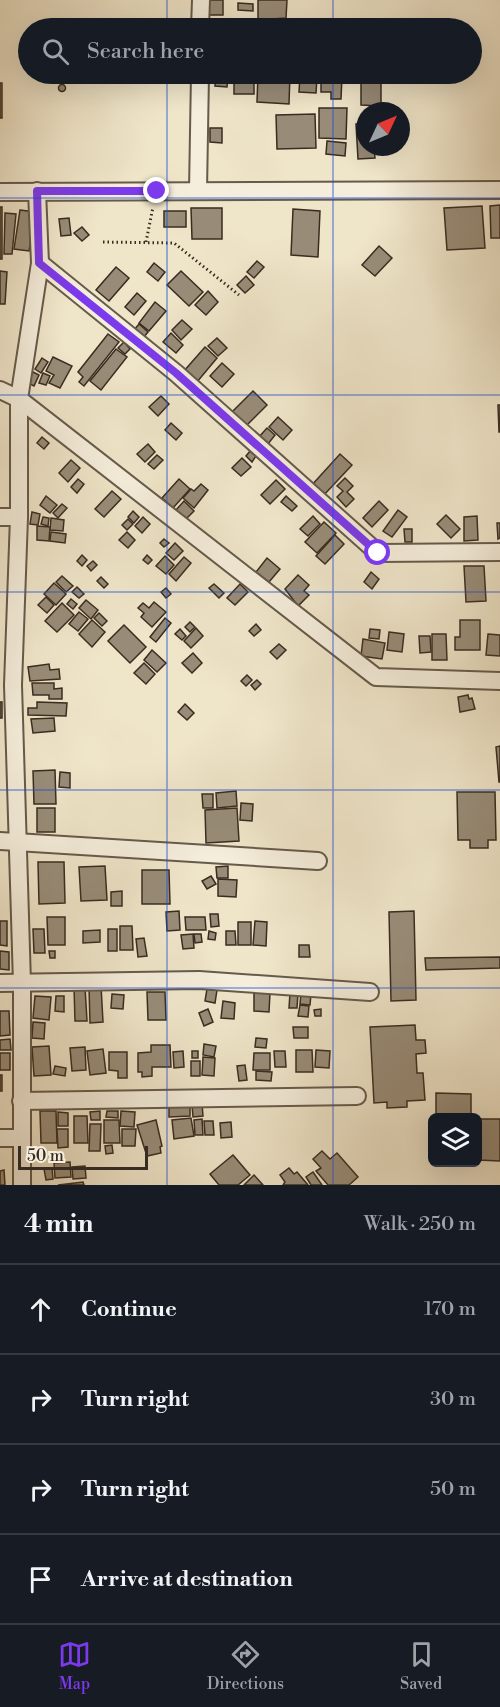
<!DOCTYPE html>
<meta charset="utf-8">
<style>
:root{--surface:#171b24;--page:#20242c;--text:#f1f3f6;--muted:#9ea1a6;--line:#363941;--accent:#7c3aed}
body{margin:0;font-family:"Libre Bodoni",serif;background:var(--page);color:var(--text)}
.controls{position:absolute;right:18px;bottom:18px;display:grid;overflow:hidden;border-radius:9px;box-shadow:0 6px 24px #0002}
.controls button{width:54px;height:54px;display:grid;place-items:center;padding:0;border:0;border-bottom:2px solid var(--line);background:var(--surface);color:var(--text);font:30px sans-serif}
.compass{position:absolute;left:356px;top:102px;width:54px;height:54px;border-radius:50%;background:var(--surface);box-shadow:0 6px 24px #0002;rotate:46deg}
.scale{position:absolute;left:18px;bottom:15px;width:130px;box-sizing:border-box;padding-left:6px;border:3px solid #392c20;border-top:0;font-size:16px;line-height:21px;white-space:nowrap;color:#392c20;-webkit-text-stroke:4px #f5eedc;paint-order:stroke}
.stop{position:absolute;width:18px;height:18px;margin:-14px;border:4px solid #7c3aed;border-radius:50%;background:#fff}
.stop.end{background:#7c3aed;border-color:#fff;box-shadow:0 2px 6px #0008}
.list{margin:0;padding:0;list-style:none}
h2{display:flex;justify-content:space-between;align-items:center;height:78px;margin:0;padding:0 24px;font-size:26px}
h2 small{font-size:20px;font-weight:400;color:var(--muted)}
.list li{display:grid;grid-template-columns:39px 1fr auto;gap:18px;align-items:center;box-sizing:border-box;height:90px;padding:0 24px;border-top:2px solid var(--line)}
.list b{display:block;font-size:22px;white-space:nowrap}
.list em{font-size:20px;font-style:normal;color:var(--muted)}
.icon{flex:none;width:33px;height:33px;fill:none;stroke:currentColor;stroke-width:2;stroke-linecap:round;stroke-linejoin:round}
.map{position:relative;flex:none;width:500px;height:1185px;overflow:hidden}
.search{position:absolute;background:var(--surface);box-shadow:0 6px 24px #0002;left:18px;right:18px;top:18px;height:66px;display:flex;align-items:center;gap:15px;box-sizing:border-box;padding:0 21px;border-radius:33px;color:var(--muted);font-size:22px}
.sheet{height:438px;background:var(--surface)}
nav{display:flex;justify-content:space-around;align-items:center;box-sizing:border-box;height:84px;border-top:2px solid var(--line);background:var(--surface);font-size:16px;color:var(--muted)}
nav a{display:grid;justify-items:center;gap:3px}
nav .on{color:var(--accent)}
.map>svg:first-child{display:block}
</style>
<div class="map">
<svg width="500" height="1185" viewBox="0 0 500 1185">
<rect width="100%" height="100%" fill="#efe5c9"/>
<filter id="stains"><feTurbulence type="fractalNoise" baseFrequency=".00333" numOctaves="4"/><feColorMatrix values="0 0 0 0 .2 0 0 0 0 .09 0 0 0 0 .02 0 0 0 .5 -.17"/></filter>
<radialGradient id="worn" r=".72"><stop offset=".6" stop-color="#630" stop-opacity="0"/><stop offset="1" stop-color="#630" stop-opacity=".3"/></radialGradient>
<!-- building -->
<g fill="#988c78" stroke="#392c20" stroke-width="1.5">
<path d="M206,0H223V15H207Z"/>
<path d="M258,0H287L286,18L258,20Z"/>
<path d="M238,3L253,4V11L238,10Z"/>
<path d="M216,74H228L227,87L215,86Z"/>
<rect x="234" y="74" width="20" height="20"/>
<path d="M258,74H290L289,104L257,102Z"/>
<path d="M361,74H381V106L361,105Z"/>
<circle cx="62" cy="78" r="4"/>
<path d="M300,76L317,77L316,93L299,92Z"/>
<path d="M321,76H342L341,99H331V92H321Z"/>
<rect x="0" y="83" width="2" height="35"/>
<circle cx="62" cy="88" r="3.5"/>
<path d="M319,108H347L346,139L319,138Z"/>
<path d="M315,114L316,148L277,149L276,115Z"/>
<path d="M356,124H365V147H374L375,158L358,159Z"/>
<path d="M210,128H222V143L210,142Z"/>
<path d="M327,141L346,143L345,156L326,154Z"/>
<path d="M500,205V238H491L490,206Z"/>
<path d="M482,206L485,248L447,250L444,208Z"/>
<rect x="0" y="207" width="2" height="52"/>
<path d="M191,208H222V239H192Z"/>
<path d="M293,209L320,211L318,257L291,255Z"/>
<path d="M20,210L35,212L29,251L14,249Z"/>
<rect x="164" y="211" width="22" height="16"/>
<path d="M5,213L16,214L12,254H4Z"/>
<path d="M69,218L71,235L61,236L59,219Z"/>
<path d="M82,227L89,235L82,241L74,233Z"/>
<path d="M379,246L392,258L375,276L362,265Z"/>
<path d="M257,261L264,267L254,278L247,272Z"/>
<path d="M154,263L165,272L158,281L147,272Z"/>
<path d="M116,267L129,278L109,301L96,290Z"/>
<path d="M0,271L7,272L5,304H0Z"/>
<path d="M181,271L203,292L189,306L167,285Z"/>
<path d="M246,276L254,285L245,293L237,285Z"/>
<path d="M208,291L218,302L206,315L195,305Z"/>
<path d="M137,293L146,301L134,315L125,307Z"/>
<path d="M155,302L166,311L149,331L139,323Z"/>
<path d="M182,320L192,329L181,340L172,330Z"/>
<path d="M139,324L148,332L143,338L134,330Z"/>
<path d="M171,333L183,345L176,353L163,342Z"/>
<path d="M108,334L119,342L84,386L79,382L83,377L78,372Z"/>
<path d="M217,338L227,348L218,356L208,346Z"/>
<path d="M124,342L130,349L125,354L118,348Z"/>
<path d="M205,347L217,358L197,382L184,371Z"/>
<path d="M116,349L127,357L101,390L90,381Z"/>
<path d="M53,357L72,366L60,388L49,383L54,375L46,371Z"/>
<path d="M42,358L48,362L41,373L35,369Z"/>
<path d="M222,363L234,374L222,387L210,376Z"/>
<path d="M33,372L39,375L34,386L28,383Z"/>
<path d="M43,373L50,376L46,385L39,383Z"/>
<path d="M253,391L267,405L245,427L231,413Z"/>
<path d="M161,396L169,404L158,416L149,407Z"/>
<path d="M498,405H500V432H499Z"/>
<path d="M278,417L292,430L283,440L269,427Z"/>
<path d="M171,423L182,433L176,440L165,430Z"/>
<path d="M267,428L275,435L268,444L259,437Z"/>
<path d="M42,437L49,443L44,449L37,443Z"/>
<path d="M148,444L155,452L145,462L137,454Z"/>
<path d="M250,451L256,456L252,462L246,456Z"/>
<path d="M340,454L352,465L323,496L311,486Z"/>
<path d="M157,455L163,460L154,469L148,464Z"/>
<path d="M242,458L251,467L241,476L232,468Z"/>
<path d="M71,460L80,468L68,482L59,473Z"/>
<path d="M345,478L353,486L347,492L354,499L346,507L337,497L343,491L337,486Z"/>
<path d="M78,479L84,484L77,493L71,487Z"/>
<path d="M179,479L190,489L173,508L162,498Z"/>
<path d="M276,480L285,489L270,504L261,495Z"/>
<path d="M201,484L208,490L194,508L183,498L191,489L194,491Z"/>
<path d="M112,491L121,499L104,517L95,509Z"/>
<path d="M46,496L57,505L50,513L40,505Z"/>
<path d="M286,496L297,506L292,511L281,502Z"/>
<path d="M184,501L194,511L186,519L176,510Z"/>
<path d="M379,501L388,510L372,527L363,518Z"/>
<path d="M62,504L67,508L58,518L53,513Z"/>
<path d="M398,510L407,517L392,537L383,531Z"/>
<path d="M133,511L139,517L134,523L128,517Z"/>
<path d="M32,512L40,514L38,525L30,524Z"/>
<path d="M446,515L460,529L451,538L437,524Z"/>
<path d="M313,516L320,524L308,536L300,529Z"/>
<path d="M477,516L478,540L464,541V517Z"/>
<path d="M43,517L49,518L48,526L41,524Z"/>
<path d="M143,517L150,524L142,533L135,526Z"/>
<path d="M51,518L64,520L63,531L50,530Z"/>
<path d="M128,519L133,524L127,530L122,525Z"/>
<path d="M324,522L336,533L317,553L305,542Z"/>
<path d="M497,523H500V538L498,539Z"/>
<path d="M37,526L50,527L49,541L37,540Z"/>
<path d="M404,529H412V542H405Z"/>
<path d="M51,532L66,534L65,543L50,541Z"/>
<path d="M127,532L135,540L128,548L119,540Z"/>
<path d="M335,535L344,544L325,564L316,556Z"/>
<path d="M164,539L169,543L164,547L160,543Z"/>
<path d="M175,543L183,551L174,560L166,553Z"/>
<path d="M82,555L87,560L82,566L77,561Z"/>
<path d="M147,555L152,560L148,564L143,560Z"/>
<path d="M165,556L174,565L166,574L156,566Z"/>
<path d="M184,557L191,563L176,581L169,574Z"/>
<path d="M267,558L280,569L269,582L256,572Z"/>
<path d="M93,561L97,565L91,571L87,566Z"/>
<path d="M464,566H484L486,601L466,602Z"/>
<path d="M371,572L379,579L372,589L364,582Z"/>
<path d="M298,575L309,585L304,591L309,595L298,606L285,589Z"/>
<path d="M62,576L73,586L66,592L56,582Z"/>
<path d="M101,577L108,584L104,588L97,581Z"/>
<path d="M54,583L66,594L56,605L44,594Z"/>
<path d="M214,584L224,593L219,598L209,588Z"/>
<path d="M240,584L248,592L235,605L227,598Z"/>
<path d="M77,587L84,594L79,598L72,592Z"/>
<path d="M166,588L171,594L166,598L161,592Z"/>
<path d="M46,597L54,605L47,613L38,605Z"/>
<path d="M71,599L77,604L73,609L67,604Z"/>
<path d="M86,600L98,610L91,619L79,608Z"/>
<path d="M154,602L166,612L152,627L141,617L144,613L138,608L143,603L149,608Z"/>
<path d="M62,603L74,615L57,632L45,621Z"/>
<path d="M79,612L88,619L78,631L69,624Z"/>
<path d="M99,613L107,621L102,626L94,618Z"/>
<path d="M165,618L171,623L156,642L150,637Z"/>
<path d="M92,620L105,632L92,647L79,634Z"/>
<path d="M460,620H480V650H455V637H460Z"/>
<path d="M190,622L195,627L190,632L185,627Z"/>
<path d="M256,624L261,630L254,636L249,631Z"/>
<path d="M124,625L146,647L130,663L108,641Z"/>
<path d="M196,628L203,636L191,648L184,641Z"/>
<path d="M180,629L186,636L182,640L175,634Z"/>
<path d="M370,629L380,630L379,639L369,638Z"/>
<path d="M389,632L404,634L402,652L387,650Z"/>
<path d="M432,634H446L447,660H432Z"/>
<path d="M488,634L500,635V656L486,655Z"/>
<path d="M419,636H430L431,652L420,653Z"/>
<path d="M363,639L385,643L382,659L361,656Z"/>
<path d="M279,644L286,650L277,659L270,652Z"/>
<path d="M152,650L166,663L157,672L144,660Z"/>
<path d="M193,653L202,663L192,673L182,663Z"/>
<path d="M144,663L155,674L146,684L134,673Z"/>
<path d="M49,664L50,670L59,669L60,679L30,681L28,667Z"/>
<path d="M247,675L252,680L246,686L241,681Z"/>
<path d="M257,680L261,684L255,690L251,685Z"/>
<path d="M32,683H54V689L62,688V699H49V695H33Z"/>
<path d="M468,695L469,699L472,698L475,709L460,712L458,697Z"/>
<rect x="0" y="702" width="2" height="16"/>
<path d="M37,702L67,703L66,716L28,715V708H37Z"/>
<path d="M185,704L194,713L187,720L178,712Z"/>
<path d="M54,718L55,731L33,733L31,719Z"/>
<path d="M500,746V782H499L496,747Z"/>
<path d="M55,770L56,804H34L33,771Z"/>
<path d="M60,772L70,773V788L59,787Z"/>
<path d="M236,791L237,806L217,808L216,793Z"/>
<path d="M457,792H495L496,840H488V848H470V840H458Z"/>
<path d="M202,794H213V808H203Z"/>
<path d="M241,803L253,804L252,821L240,820Z"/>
<rect x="37" y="808" width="18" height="24"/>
<path d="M237,808L239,841L206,843L205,810Z"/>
<path d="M38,862H64L65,903L39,904Z"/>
<path d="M105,866L107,900L81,901L79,867Z"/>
<path d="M228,866V878H217L216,867Z"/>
<path d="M142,870H169L170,904H142Z"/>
<path d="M211,876L216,884L207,889L202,881Z"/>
<path d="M218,879L237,880L236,897L218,896Z"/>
<path d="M122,891V906H111V892Z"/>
<path d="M179,911L180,930L167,931L166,912Z"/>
<path d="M414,911L416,1000L391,1001L389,912Z"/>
<path d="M210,914H218L219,926L211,927Z"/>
<path d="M47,917H65V945H48Z"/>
<path d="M185,917H205L206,930H186Z"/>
<path d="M0,921H7V946L0,945Z"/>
<path d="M255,921L267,922L266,946L253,945Z"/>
<rect x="238" y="922" width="13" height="23"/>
<path d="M120,926H132L133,950H120Z"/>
<path d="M33,929H44L45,953H34Z"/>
<rect x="108" y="929" width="9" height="22"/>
<path d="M100,930V942L83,943V931Z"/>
<path d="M209,931L216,933L215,940L208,939Z"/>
<path d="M226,931H235L236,945H226Z"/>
<path d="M193,934L194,948L183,949L181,935Z"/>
<path d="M194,934H201L202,942L195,943Z"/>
<path d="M144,938L147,956L138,957L136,939Z"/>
<path d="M299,945H309L310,957H299Z"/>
<path d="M0,951L9,952V970L0,969Z"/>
<path d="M49,951H55V958H50Z"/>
<path d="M500,957V968L426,970L425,958Z"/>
<path d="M101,986L103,1022L90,1023L89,987Z"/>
<path d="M74,987H85L87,1021H75Z"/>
<path d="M207,989L217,990L215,1003L205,1001Z"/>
<path d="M147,992H165L166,1020H148Z"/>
<path d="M254,992L270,993L269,1012L254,1011Z"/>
<path d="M290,993H298L297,1008H289Z"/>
<path d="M301,993L311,994L310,1005L300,1004Z"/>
<path d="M112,994L124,995L123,1009L111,1008Z"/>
<path d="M35,996L51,997L49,1020L33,1018Z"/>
<path d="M56,996H64V1012L55,1011Z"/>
<path d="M223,1001L235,1003L234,1019L221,1018Z"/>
<path d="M300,1005L309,1006L308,1017L298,1016Z"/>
<path d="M208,1009L213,1022L204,1026L199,1013Z"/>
<path d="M321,1009V1016H315L314,1010Z"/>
<path d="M0,1011H9L10,1035L0,1036Z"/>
<path d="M33,1022L45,1023L44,1039L32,1038Z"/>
<path d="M415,1025L416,1040H425L426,1053L416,1054L417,1073H423L425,1100L407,1101V1107L387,1108V1102L374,1103L370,1027Z"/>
<path d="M293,1027H308V1038H294Z"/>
<path d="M256,1038L267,1039L266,1048L255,1047Z"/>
<path d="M10,1039L11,1050H0V1040Z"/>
<path d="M204,1044L216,1046L214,1057L203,1055Z"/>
<path d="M151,1045H170L171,1067H152V1076L142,1077V1072H138V1053L151,1052Z"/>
<path d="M49,1046L51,1075L34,1076L32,1047Z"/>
<path d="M85,1047L86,1070L72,1071L70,1048Z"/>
<path d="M103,1049L106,1073L90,1075L87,1051Z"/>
<path d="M296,1050H312L313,1072H296Z"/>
<path d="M316,1050L330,1051L329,1068L315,1067Z"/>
<path d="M183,1051L184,1067L174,1068L173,1052Z"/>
<rect x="192" y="1051" width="6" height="7"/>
<path d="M274,1051H285L286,1067H275Z"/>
<path d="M109,1052H127V1078H118V1071L109,1070Z"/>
<rect x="0" y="1053" width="10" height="17"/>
<path d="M254,1053H270V1070H253Z"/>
<path d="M203,1057L215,1058L214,1076L202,1075Z"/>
<rect x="191" y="1061" width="9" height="15"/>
<path d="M245,1065L247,1080L239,1081L237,1066Z"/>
<path d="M55,1066L66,1068L65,1076L53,1074Z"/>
<path d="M256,1071L272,1072L271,1081L256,1080Z"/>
<rect x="0" y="1075" width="2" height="16"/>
<path d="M436,1093L471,1094V1118H436Z"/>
<path d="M202,1104L203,1116L193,1117L192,1105Z"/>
<path d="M190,1105V1116L169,1117V1106Z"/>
<path d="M40,1111H56L57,1143H41Z"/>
<path d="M100,1111V1120H91L90,1112Z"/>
<path d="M107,1111H118V1118L106,1117Z"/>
<path d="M121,1111L135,1112L134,1127L120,1126Z"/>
<path d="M58,1112L68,1113V1126H58Z"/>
<path d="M74,1116H87L88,1143H74Z"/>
<path d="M191,1118L194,1136L174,1139L172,1120Z"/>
<path d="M202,1119L203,1135H195L194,1120Z"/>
<path d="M478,1119H500V1161L478,1160Z"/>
<path d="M104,1120H119L120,1143H104Z"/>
<path d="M156,1120L162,1146L160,1147L161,1153L147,1156L137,1125Z"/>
<path d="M204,1121H213L214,1135H205Z"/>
<path d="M231,1122L232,1137L221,1138L220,1123Z"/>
<path d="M90,1124H101L100,1151H89Z"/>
<path d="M57,1129H68V1147L58,1148Z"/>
<path d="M122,1129H136L135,1146H122Z"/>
<path d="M112,1145L113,1153L106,1154L105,1146Z"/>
<path d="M322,1151L330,1159L337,1153L358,1177L349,1185H328L316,1171L321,1168L313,1159Z"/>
<path d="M233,1155L250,1175L238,1185H219L210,1174Z"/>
<path d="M70,1162L71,1177L55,1178L54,1163Z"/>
<path d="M85,1166L86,1178L73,1179L72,1167Z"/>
<path d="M52,1168L53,1179L46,1180L44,1169Z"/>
<path d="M289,1168L294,1174L297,1172L308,1185H283L285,1182L280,1175Z"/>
<path d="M4,1170L5,1185H0V1171Z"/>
<path d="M313,1172L322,1185H311L306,1177Z"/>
<path d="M254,1175L263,1185H244Z"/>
<path d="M83,1182L84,1185H58Z"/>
</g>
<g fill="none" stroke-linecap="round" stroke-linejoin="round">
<defs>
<g id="minor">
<path d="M200,28L201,0"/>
<path d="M198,191L200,74"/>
<path d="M0,192L500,190"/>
<path d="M40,263L176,373L378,553L500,552"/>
<path d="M0,390L19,399L376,677L500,681"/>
<path d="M0,517H19"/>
<path d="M0,841L318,861"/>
<path d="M0,983L199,980L370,992"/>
<path d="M21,1101L357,1096"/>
<path d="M0,1138H22"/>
<path d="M22,1185V983L13,685L19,517V399L40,263L37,191"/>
</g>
</defs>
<!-- minor casing -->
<use href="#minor" stroke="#665a4a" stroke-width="20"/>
<!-- path -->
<g stroke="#392c20" stroke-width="3" stroke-dasharray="1.5 3" stroke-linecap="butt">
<path d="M103,242L174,243L239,295"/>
<path d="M146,242L153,207"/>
</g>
<!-- minor -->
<use href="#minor" stroke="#f5eedc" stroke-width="16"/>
</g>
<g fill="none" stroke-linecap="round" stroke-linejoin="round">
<!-- route -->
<path stroke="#7c3aed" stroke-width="8" d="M157,191H37L39,263L176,373L378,553"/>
</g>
<!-- grid -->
<path fill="none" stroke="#1d4ed8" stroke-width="1.5" stroke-opacity="0.55" d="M167,0V28M333,0V28M167,74V1185M333,74V1185M0,198H500M0,395H500M0,592H500M0,790H500M0,988H500"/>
<rect width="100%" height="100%" filter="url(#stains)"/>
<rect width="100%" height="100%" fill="url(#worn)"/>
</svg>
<div class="controls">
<button><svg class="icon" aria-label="layers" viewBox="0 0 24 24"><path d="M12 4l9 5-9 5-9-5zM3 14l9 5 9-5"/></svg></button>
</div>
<svg class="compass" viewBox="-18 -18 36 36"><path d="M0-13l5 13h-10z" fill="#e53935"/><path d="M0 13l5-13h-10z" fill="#9ea1a6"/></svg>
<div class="scale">50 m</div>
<div class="stop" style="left:378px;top:553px"></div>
<div class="stop end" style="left:157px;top:191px"></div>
<div class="search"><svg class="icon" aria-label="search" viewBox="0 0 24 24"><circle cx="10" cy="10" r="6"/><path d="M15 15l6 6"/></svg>Search here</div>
</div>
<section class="sheet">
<h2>4 min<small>Walk · 250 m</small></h2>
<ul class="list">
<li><svg class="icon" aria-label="ahead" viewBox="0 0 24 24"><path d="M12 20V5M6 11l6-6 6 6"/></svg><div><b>Continue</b></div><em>170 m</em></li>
<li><svg class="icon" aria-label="right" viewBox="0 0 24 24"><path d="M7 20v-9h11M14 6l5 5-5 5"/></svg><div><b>Turn right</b></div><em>30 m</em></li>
<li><svg class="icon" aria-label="right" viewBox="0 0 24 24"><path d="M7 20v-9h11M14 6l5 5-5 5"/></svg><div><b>Turn right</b></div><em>50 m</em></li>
<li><svg class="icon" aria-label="arrive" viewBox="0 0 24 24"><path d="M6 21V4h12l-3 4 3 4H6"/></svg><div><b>Arrive at destination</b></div></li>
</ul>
</section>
<nav>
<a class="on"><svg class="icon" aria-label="map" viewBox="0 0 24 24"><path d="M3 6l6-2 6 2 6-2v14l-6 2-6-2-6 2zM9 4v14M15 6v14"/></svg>Map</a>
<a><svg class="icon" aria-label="directions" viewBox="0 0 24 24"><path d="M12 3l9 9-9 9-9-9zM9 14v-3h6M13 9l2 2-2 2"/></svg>Directions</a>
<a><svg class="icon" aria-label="saved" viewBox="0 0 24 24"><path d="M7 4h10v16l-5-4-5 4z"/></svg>Saved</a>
</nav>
